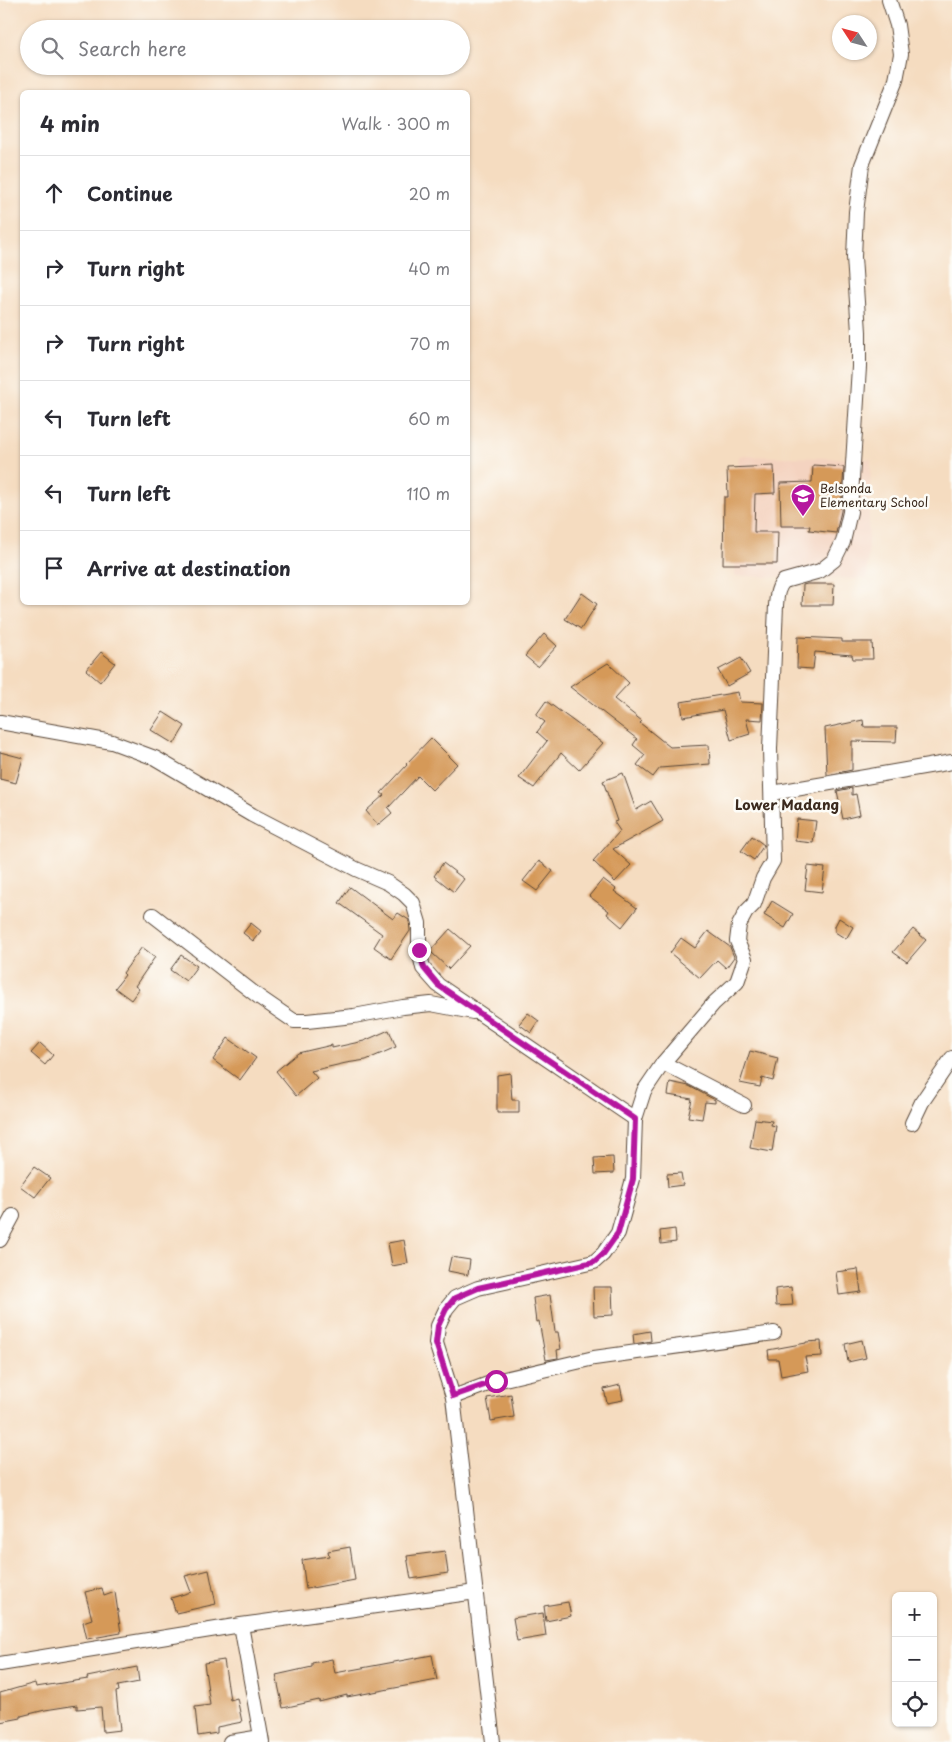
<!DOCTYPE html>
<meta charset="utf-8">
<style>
:root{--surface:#fff;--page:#f2f2f3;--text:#2b2b33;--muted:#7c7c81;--line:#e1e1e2}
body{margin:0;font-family:"Playpen Sans",sans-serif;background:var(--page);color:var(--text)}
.controls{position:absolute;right:15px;bottom:15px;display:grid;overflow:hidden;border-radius:8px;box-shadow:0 1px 4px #0004}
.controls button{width:45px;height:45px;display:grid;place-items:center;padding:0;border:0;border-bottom:1px solid var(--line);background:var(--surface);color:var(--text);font:25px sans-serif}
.compass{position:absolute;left:832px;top:15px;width:45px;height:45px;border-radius:50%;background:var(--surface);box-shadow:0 1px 4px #0004;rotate:306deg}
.stop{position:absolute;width:15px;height:15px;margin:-11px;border:4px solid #b5179e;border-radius:50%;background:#fff}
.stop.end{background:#b5179e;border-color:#fff;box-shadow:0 1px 5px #0008}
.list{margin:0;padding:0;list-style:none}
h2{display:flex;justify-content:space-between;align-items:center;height:65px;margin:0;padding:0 20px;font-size:21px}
h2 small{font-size:16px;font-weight:400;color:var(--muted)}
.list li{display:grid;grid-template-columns:32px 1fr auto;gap:15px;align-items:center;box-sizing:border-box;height:75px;padding:0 20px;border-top:1px solid var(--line)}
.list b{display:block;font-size:19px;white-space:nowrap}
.list em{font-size:16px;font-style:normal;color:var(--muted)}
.icon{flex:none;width:28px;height:28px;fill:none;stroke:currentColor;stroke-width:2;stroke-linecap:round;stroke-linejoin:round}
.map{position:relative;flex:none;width:952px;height:1742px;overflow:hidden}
.search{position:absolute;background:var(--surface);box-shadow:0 1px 4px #0004;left:20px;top:20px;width:450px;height:55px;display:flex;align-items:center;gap:12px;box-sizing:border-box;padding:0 18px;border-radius:28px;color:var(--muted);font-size:19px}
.panel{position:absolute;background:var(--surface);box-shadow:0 1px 4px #0004;left:20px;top:90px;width:450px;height:515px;border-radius:8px}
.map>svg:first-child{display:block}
</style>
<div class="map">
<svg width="952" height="1742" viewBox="0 0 952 1742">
<rect width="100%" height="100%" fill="#fdfcf7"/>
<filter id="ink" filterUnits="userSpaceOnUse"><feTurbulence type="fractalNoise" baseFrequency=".02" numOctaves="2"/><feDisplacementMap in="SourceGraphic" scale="10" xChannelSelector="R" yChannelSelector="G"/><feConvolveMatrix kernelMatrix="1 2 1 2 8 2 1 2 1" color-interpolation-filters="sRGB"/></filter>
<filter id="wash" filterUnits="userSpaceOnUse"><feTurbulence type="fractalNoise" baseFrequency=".0096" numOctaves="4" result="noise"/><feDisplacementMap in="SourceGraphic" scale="20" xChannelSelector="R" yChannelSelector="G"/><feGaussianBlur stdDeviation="1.12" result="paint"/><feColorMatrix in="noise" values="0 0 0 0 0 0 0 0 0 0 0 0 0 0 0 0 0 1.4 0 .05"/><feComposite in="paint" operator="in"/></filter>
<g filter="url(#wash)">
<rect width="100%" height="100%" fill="#f5dcc0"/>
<!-- built -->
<path fill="#f4d3c0" d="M739,456L871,459L867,579L735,576Z"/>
<g id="blocks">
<!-- building -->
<g fill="#d59959">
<path d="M813,465L844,467L841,511L836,533L809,530L810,526H781L780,483L812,482Z"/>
<path d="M774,466L775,493L755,494L754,532H778L777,564H723L724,497H728L727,468Z"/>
<path d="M807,584H834L833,605H802L803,585Z"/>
<path d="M582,593L597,604L581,629L565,619Z"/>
<path d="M544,634L557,646L538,667L525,656Z"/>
<path d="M798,637L842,639V642H872L873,659H853L852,655L815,652L813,669L797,668Z"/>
<path d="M101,652L115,663L100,682L86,670Z"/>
<path d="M741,658L750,673L727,686L718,670Z"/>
<path d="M608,663L629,683L614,699L642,721L640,723L670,747L709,745L710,764L660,768L653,777L637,765L645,755L633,745L637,739L570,687Z"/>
<path d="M738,692L740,702L763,703L762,720L746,719L750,734L731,740L723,710L683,717L681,702Z"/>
<path d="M546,701L603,743L579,770L561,753L534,788L519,778L547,741L537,732L545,722L536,715Z"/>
<path d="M163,712L185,726L174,744L151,730Z"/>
<path d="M863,720L864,727H897L896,742L852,741V770L827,775L825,728Z"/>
<path d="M431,738L457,764L432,790L418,776L388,808L392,813L378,825L366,811L384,795L381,793L407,765L406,764Z"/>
<path d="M0,752L23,758L16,783L0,779Z"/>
<path d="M623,773L636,810L651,801L663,821L613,849L631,865L615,882L593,861L620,831L614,822L617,821L603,781Z"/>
<path d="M852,788V795L856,794L860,815L843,819L837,791Z"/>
<path d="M797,819L816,821L813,843L795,841Z"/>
<path d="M752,836L764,845L754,860L741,851Z"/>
<path d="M539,861L553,871L537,891L523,881Z"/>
<path d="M443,863L464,879L454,892L434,876Z"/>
<path d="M808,866L825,868L822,892L805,890Z"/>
<path d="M603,879L616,889L614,891L637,908L622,927L607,914L609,911L589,896Z"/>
<path d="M350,887L393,919L398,913L409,920L410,931L391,959L374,947L382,934L339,903Z"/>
<path d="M772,901L793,914L785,928L764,915Z"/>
<path d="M839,918L853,927L846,939L835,932V926Z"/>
<path d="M251,923L261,931L253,941L243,933Z"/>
<path d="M450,929L470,946L449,969L430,951Z"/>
<path d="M913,929L926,940L907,962L893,952Z"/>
<path d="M708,931L730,947L734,957L726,968L717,960L700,978L670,953L681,938L695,948Z"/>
<path d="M142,947L155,957L135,986L139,989L131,1000L115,988L125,975L123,973Z"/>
<path d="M181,955L197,966L186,981L170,970Z"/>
<path d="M528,1013L539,1021L531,1033L519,1024Z"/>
<path d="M389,1030L396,1047L366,1060L346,1063L311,1071L317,1078L296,1096L276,1071L298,1053L332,1045V1048L364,1041Z"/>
<path d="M228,1038L256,1058L240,1080L213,1060Z"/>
<path d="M40,1043L53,1055L45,1065L31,1053Z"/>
<path d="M750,1051L778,1058L773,1081L762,1078L760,1087L740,1083Z"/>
<path d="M510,1073L512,1100H519V1113H497V1075Z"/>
<path d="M670,1082L689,1086L715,1100V1103L705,1102L702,1119L688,1117L692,1099L668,1095Z"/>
<path d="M755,1119L772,1121L771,1125L776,1126L772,1152L750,1148Z"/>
<path d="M613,1157L614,1173L595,1174L594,1158Z"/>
<path d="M34,1167L50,1178L35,1197L20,1186Z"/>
<path d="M681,1173L683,1185L668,1187L667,1174Z"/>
<path d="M675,1229L676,1242L661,1244L660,1231Z"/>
<path d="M404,1240L408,1263L392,1266L388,1243Z"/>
<path d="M451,1257L470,1260L468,1275L448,1271Z"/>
<path d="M858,1269L861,1292L839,1295L836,1272Z"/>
<path d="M593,1287H612L613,1315L594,1316Z"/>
<path d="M791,1287L793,1305L776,1306L775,1289Z"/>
<path d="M550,1295L555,1332H558L561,1349L557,1350L558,1358L546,1360L539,1321L536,1322L533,1298Z"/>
<path d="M650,1331L651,1341L634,1344L633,1334Z"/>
<path d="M862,1340L866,1358L848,1362L845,1344Z"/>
<path d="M821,1341L822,1356L805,1357L808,1371L781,1376L778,1359H769L768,1350L806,1343V1342Z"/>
<path d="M620,1385L623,1400L607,1403L604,1389Z"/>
<path d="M511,1394L514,1417L491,1421L487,1398Z"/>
<path d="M350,1547L355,1580L306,1589L302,1560L329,1556L328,1551Z"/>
<path d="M445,1551L448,1573L411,1579L407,1556Z"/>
<path d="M209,1570L216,1604L176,1613L171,1598L191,1592L185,1576Z"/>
<path d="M102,1588L104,1596L115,1592L121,1633L87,1639L83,1622L92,1619L85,1592Z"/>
<path d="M568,1602L571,1616L546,1621L544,1606Z"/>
<path d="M543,1613L546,1636L517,1641L513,1618Z"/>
<path d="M432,1655L437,1680L347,1697V1695L319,1702V1700L283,1708L276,1675L312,1667V1663L332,1659L335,1673Z"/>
<path d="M224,1660L230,1700L237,1698L242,1722L217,1727V1733L198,1736L195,1707L210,1705L204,1663Z"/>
<path d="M137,1667L139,1682L118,1686L119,1691L116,1692L120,1730L103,1732L101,1707L77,1709V1705L45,1710L21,1716V1718L0,1722V1693L35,1683L36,1687L88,1679L87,1677Z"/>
</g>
</g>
</g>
<g filter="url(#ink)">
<use href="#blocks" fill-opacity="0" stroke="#574536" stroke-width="1"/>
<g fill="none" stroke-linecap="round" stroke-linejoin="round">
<defs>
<g id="street">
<path d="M0,722L112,742L155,758L252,815L356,869L388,883L404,894L413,903L419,923V950L423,968L438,985L635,1119"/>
<path d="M772,793L952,762"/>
<path d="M153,915L259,997L294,1021H307L354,1016L403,1007L431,1004L473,1012"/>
<path d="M663,1063L744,1105"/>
<path d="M912,1123L922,1102L952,1058"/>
<path d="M0,1240L13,1216"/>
<path d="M453,1397L496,1381L594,1358L774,1333"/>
<path d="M241,1625L262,1742"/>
<path d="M0,1664L241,1625L476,1592"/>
<path d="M230,1742L261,1737"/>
<path d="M493,1742L453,1397L436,1343L438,1326L446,1309L455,1298L478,1288L594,1262L603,1254L618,1233L633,1179L635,1119L644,1091L663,1063L685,1037L714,1003L737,982L745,959L737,941L739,925L746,912L754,904L763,878L773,861L770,749L776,605C777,596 777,588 784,581L820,571L834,560L843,542L850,512L859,367V332L854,257L856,212L862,165L896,80L901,54L897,25L889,0"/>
</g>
</defs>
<!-- street casing -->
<use href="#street" stroke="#574536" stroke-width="16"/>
<!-- street -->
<use href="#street" stroke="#fff" stroke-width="14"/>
</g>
</g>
<g fill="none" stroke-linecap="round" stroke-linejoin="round" filter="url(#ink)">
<!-- route -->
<path stroke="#b5179e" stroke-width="6" d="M419,950L424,968L438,985L635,1119L633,1179L618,1233L603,1254L594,1262L478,1288L455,1298L446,1309L438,1326L436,1343L453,1396L496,1381"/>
</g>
<!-- icons -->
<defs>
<symbol id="school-pin" viewBox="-11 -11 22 30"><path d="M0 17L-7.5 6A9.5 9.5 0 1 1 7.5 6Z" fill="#b5179e" stroke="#fdfcf7"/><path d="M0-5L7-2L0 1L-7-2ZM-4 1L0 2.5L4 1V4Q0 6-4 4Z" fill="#fff"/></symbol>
</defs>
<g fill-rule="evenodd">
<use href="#school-pin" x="789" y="482" width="28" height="38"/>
</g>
<g text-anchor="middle" stroke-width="5" stroke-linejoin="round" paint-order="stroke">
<!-- poi labels -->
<g font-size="12" fill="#3b2a1e" stroke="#fdfcf7" text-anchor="start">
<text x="820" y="493">Belsonda<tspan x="820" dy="14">Elementary School</tspan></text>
</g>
<!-- neighbourhood labels -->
<g font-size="14" font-weight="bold" fill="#3b2a1e" stroke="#fdfcf7">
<text x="787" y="810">Lower Madang</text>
</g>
</g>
</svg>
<div class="controls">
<button>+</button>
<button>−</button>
<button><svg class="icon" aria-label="locate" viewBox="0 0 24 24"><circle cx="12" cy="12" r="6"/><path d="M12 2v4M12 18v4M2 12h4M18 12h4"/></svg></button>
</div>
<svg class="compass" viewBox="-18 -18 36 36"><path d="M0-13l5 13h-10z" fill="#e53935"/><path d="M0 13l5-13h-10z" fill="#7c7c81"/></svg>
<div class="stop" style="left:496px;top:1381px"></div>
<div class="stop end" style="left:419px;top:950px"></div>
<div class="search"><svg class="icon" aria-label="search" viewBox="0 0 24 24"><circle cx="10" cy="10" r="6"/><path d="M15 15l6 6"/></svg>Search here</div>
<section class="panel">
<h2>4 min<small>Walk · 300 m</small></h2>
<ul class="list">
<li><svg class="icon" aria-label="ahead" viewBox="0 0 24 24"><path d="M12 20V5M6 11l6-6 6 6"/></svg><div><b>Continue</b></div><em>20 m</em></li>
<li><svg class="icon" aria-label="right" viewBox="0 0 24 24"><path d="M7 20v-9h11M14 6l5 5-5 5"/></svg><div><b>Turn right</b></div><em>40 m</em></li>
<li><svg class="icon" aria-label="right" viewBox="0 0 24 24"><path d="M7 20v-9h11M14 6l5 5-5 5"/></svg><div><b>Turn right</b></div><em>70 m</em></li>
<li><svg class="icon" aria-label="left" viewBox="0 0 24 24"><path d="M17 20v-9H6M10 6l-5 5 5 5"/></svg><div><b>Turn left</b></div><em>60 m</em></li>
<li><svg class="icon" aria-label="left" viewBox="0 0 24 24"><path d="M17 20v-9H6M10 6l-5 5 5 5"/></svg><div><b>Turn left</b></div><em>110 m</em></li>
<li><svg class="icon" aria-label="arrive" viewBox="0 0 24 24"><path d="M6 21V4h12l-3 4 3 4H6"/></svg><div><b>Arrive at destination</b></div></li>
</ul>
</section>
</div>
